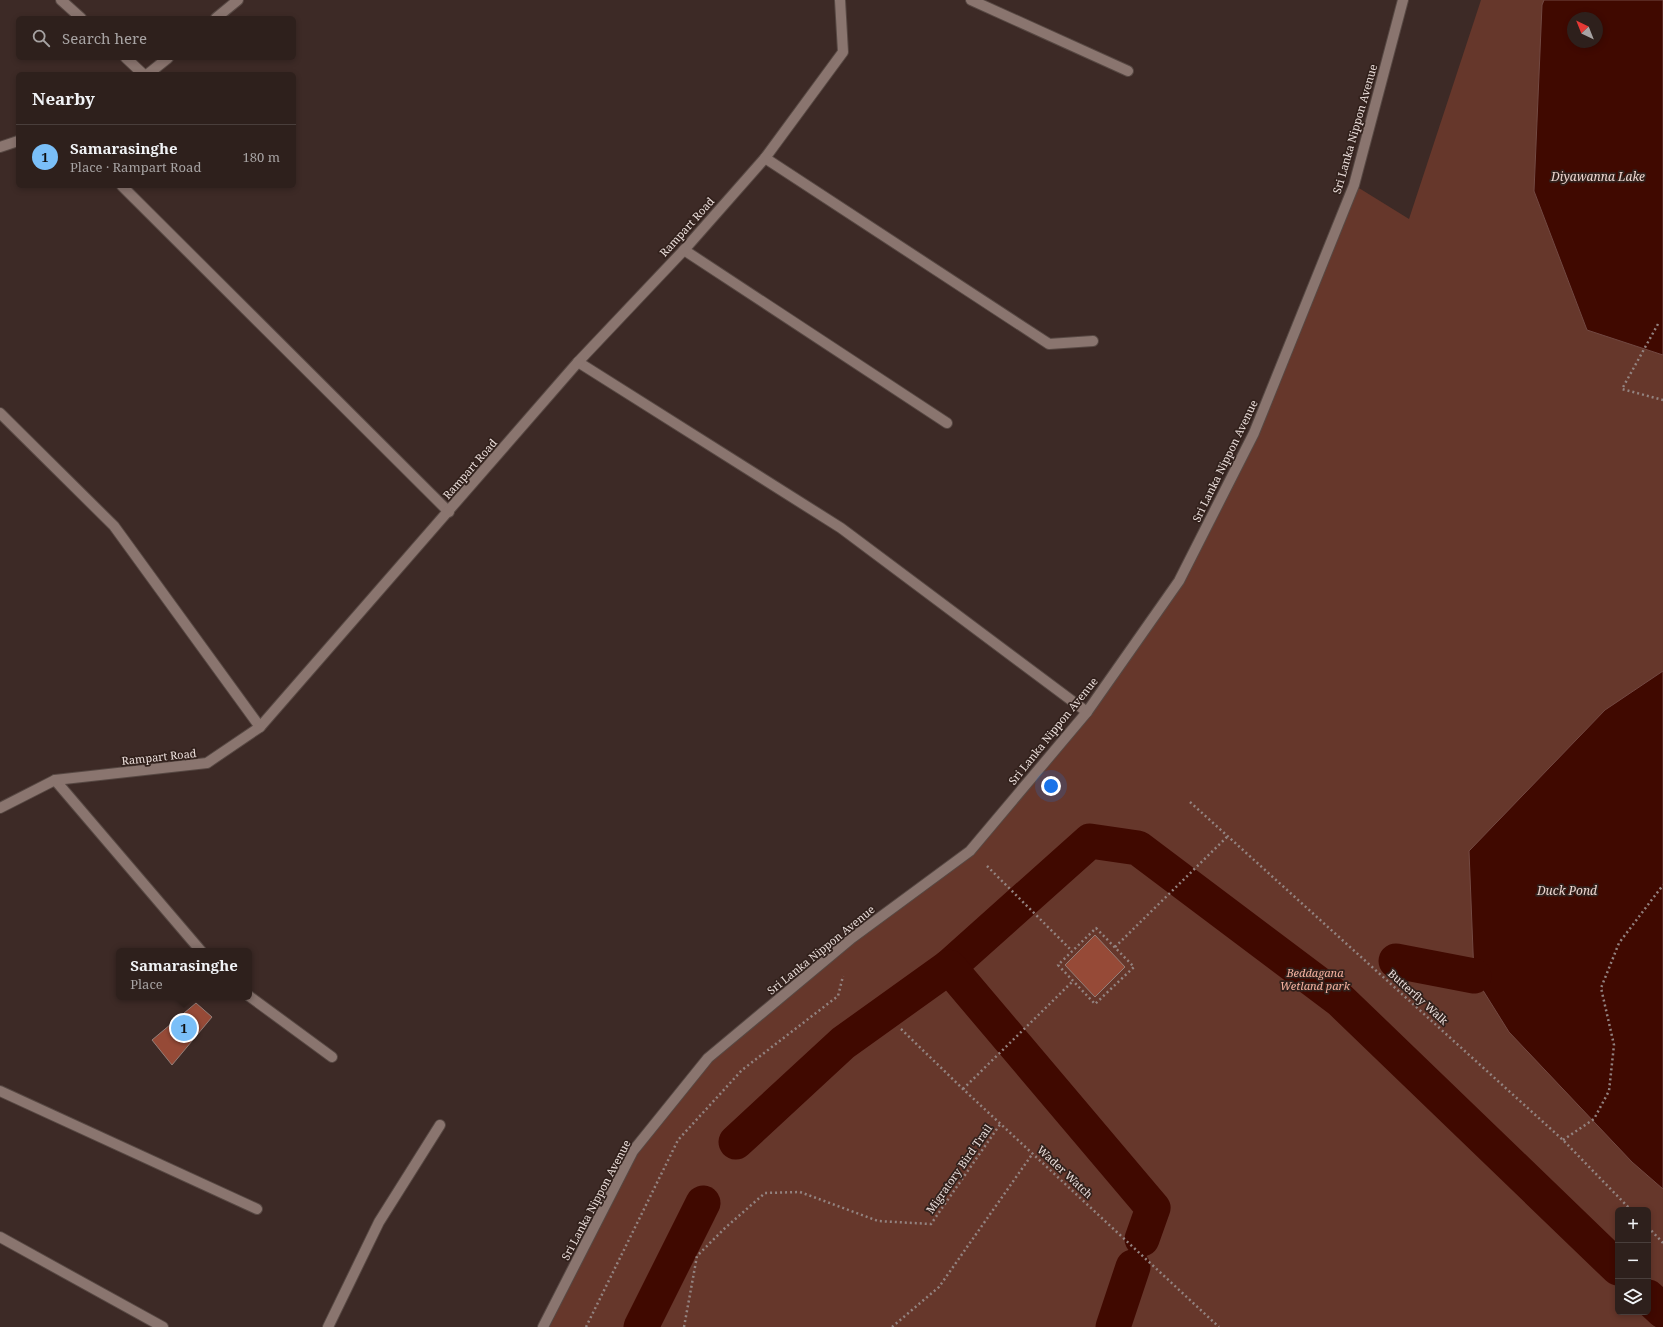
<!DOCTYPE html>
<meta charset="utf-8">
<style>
:root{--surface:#2e201c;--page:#3a2d29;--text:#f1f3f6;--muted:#a7a3a3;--line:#493e3b;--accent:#7abff8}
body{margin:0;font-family:"Noto Serif",serif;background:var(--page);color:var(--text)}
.controls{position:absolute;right:12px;bottom:12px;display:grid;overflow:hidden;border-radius:6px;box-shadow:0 2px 6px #0003}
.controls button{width:36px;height:36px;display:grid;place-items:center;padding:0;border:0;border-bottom:1px solid var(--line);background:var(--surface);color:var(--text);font:20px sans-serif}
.compass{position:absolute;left:1567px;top:12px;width:36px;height:36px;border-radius:50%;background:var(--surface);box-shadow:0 2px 6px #0003;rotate:317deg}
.you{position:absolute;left:1051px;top:786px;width:14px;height:14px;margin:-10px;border:3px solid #fff;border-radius:50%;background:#1a73e8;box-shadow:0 0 0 6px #1a73e833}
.badge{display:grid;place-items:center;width:26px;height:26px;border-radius:50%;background:var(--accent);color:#111;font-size:13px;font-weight:700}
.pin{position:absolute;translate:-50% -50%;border:2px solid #fff;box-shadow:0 1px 4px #0006}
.popup{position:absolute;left:116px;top:948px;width:136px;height:52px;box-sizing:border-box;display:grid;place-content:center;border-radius:6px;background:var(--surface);filter:drop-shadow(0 1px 3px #0005);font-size:13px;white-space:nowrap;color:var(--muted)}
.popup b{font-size:15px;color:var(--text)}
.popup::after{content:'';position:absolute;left:50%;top:100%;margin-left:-8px;border:8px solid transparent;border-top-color:var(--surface)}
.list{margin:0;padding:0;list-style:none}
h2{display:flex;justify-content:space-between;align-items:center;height:52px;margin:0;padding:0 16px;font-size:17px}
h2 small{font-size:13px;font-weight:400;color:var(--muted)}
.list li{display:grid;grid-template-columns:26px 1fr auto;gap:12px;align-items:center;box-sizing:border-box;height:64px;padding:0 16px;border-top:1px solid var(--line)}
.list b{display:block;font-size:15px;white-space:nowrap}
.list p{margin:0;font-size:13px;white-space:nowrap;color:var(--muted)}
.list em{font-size:13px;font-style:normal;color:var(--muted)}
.icon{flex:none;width:22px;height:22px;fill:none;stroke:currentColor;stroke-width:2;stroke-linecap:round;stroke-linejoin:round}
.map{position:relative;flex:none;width:1663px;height:1327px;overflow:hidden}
.search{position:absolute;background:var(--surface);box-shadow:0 2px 6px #0003;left:16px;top:16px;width:280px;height:44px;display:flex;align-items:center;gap:10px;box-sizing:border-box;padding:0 14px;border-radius:6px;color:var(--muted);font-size:15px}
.panel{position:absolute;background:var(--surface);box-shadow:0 2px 6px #0003;left:16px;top:72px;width:280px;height:116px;border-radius:6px}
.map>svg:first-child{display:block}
</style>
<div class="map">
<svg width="1663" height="1327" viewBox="0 0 1663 1327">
<rect width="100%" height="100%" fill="#3d2a26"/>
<!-- green -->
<path fill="#66372b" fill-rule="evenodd" d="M1481,0H1544L1542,6L1534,191L1587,330L1663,355V1327H543L633,1151L708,1058L970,851L1087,712L1179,581L1254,433L1354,185L1409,219ZM1618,1210H1648V1312H1618Z"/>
<!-- water -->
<g fill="#400900" stroke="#734942" fill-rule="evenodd">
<path d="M1544,0H1663V355L1587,330L1534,191L1542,5ZM1573,18H1597V42H1573Z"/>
<path d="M1663,671V1189L1632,1162L1509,1032L1474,976L1469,851L1605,710Z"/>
</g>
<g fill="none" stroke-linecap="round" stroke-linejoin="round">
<!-- canal -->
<g stroke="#400900" stroke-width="35">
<path d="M1396,961L1474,976"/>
<path d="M949,967L1090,841L1138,848L1340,1000L1618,1268"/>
<path d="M736,1142L843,1043L949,967L1153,1208L1142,1239"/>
<path d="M1648,1297L1663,1311"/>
<path d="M641,1327L703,1203"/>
<path d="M1113,1327L1133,1267"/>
</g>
</g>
<!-- building -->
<g fill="#964a37" stroke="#947e78">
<path d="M1095,935L1125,967L1095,997L1065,965Z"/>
<path d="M196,1003L212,1017L172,1065L152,1040Z"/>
</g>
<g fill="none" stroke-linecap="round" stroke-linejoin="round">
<defs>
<g id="street">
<path d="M61,0L81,18"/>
<path d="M971,0L1128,71"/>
<path d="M216,18L238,0"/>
<path d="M126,58L143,74"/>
<path d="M148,74L168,58"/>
<path d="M0,147L18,141"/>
<path d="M765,158L1049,344L1093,341"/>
<path d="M122,186L449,512"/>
<path d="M684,250L947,423"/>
<path d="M578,362L841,528L1087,712"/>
<path d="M0,413L114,526L260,727"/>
<path d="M55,780L201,951"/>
<path d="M0,808L55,780L207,763L260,727L578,362L684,250L765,158L843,52L840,0"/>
<path d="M249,996L332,1057"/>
<path d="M0,1091L257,1209"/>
<path d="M0,1237L163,1327"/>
<path d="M328,1327L379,1222L440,1125"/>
</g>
<path id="secondary" d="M543,1327L633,1151L708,1058L852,938L970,851L1087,712L1179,581L1254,433L1354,185L1403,0"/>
</defs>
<!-- street casing -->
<use href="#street" stroke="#574843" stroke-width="12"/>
<!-- secondary casing -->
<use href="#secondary" stroke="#574843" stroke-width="12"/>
<!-- path -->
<g stroke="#938380" stroke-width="2.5" stroke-dasharray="2 3" stroke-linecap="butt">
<path d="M1658,324L1622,389L1663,400"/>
<path d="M1190,802L1563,1140L1631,1210"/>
<path d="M987,866L1072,951"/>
<path d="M1096,928L1134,967L1095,1004L1058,965Z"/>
<path d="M1115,947L1228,836"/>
<path d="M901,1029L963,1089L1219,1327"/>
<path d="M963,1089L1073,981"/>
<path d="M1563,1140L1594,1119L1609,1091L1614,1045L1601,988L1619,943L1663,885"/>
<path d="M1648,1227L1663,1243"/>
<path d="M586,1327L678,1140L742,1070L838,996L843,976"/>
<path d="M684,1327L697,1256L725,1228L765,1193L800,1192L878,1221L931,1224L1001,1123"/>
<path d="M892,1327L939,1287L1033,1153"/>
</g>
<!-- street -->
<use href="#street" stroke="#8a756f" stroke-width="10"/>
<!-- secondary -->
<use href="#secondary" stroke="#8a756f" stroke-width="10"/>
</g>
<g text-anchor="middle" stroke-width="3.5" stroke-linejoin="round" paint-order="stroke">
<!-- street labels -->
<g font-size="11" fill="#ebdedb" stroke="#32211c">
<text transform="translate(1355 129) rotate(-74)" y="4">Sri Lanka Nippon Avenue</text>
<text transform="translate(687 227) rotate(-48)" y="4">Rampart Road</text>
<text transform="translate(1225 461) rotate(-64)" y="4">Sri Lanka Nippon Avenue</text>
<text transform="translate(470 469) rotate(-49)" y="4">Rampart Road</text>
<text transform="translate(1053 731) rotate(-51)" y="4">Sri Lanka Nippon Avenue</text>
<text transform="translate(159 757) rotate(-6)" y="4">Rampart Road</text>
<text transform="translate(821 950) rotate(-39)" y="4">Sri Lanka Nippon Avenue</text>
<text transform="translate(1418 997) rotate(42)" y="4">Butterfly Walk</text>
<text transform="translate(959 1169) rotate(-55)" y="4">Migratory Bird Trail</text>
<text transform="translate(1065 1172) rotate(43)" y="4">Wader Watch</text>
<text transform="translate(596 1200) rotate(-62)" y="4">Sri Lanka Nippon Avenue</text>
</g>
<!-- park labels -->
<g font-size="11" font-style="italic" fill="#f4b19f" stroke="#32211c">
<text x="1315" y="977">Beddagana<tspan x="1315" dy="13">Wetland park</tspan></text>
</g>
<!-- water labels -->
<g font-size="12" font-style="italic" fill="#efd7d1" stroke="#32211c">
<text x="1598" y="181">Diyawanna Lake</text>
<text x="1567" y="895">Duck Pond</text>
</g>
</g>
</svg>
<div class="controls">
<button>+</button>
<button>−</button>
<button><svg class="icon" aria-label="layers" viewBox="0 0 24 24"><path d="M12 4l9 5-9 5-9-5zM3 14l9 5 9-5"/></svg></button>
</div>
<svg class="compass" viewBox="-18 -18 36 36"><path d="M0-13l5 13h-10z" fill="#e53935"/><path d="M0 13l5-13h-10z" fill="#a7a3a3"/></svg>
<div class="you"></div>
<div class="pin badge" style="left:184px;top:1028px">1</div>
<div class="popup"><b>Samarasinghe</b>Place</div>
<div class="search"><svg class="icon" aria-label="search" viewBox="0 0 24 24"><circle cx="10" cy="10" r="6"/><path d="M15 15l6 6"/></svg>Search here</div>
<section class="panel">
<h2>Nearby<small></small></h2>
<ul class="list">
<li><span class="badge">1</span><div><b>Samarasinghe</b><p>Place · Rampart Road</p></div><em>180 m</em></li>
</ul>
</section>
</div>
